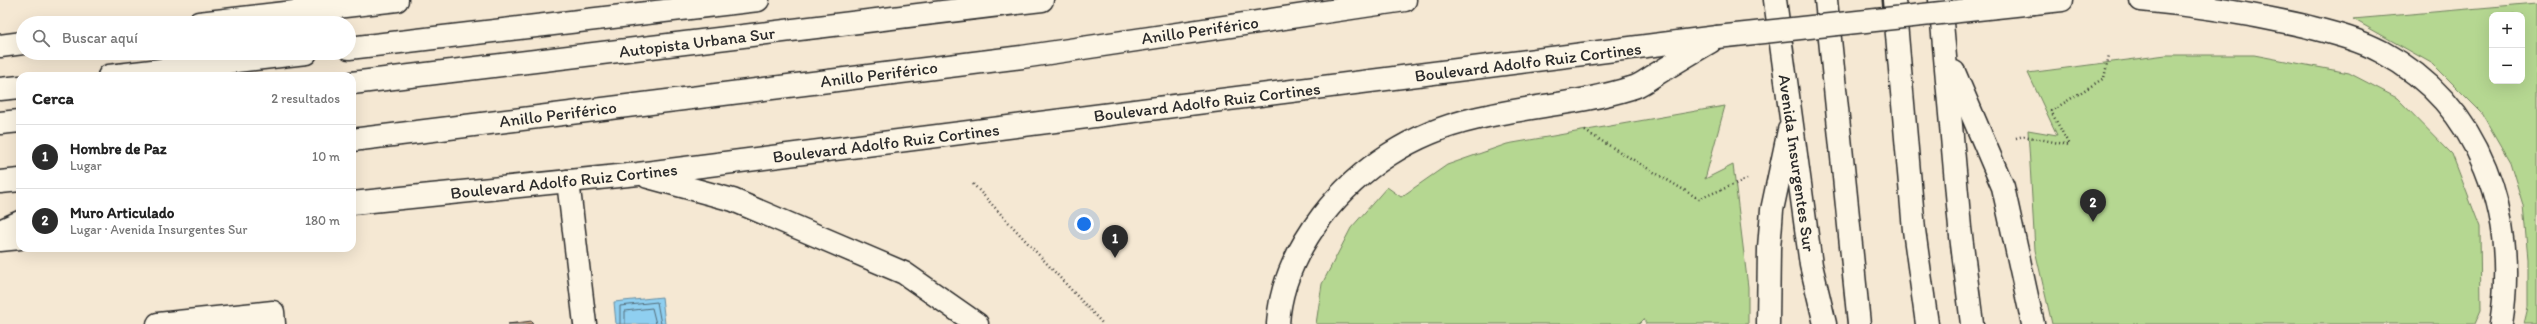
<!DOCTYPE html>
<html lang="es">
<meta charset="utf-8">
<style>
:root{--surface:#fff;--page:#f2f2f2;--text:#222;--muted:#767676;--line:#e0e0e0;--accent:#2b2b2b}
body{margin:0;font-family:Itim,sans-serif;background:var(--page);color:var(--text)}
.controls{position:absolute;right:12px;top:12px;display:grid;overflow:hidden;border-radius:8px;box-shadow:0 4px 16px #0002}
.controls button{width:36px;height:36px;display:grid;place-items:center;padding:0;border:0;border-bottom:1px solid var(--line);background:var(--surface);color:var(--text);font:20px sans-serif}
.you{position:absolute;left:1084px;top:224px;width:14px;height:14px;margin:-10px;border:3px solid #fff;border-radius:50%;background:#1a73e8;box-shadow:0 0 0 6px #1a73e833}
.badge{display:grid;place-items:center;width:26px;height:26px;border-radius:50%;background:var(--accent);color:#fff;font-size:13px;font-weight:700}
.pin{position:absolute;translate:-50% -33px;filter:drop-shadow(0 1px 2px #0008)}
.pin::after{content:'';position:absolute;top:21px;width:14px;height:12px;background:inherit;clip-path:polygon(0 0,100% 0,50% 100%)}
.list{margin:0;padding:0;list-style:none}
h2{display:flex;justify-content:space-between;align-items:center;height:52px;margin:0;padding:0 16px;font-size:17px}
h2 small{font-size:13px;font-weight:400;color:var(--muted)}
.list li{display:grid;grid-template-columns:26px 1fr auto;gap:12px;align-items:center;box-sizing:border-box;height:64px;padding:0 16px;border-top:1px solid var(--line)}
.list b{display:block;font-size:15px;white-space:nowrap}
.list p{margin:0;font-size:13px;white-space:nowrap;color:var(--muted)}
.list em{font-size:13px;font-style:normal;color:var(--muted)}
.icon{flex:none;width:22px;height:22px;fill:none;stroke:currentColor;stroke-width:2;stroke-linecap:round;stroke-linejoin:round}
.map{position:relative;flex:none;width:2537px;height:324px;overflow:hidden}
.search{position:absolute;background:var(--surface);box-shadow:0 4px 16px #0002;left:16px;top:16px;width:340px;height:44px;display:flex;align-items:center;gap:10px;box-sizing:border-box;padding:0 14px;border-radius:22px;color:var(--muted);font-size:15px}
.panel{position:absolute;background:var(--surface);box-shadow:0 4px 16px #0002;left:16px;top:72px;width:340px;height:180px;border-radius:12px}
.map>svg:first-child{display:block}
</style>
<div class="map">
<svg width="2537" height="324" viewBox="0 0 2537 324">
<rect width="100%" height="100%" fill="#f5e8d3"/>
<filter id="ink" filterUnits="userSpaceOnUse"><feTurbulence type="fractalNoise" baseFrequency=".025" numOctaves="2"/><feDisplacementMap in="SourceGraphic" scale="8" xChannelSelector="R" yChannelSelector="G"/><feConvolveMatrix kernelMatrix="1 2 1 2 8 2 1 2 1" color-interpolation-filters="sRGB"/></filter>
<g filter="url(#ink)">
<!-- green -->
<g fill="#b5d791" stroke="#70815e" fill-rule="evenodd">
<path d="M2537,3V324H2524L2528,307V258L2523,205L2510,162L2481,112L2433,64L2353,19ZM2492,15H2522V81H2492Z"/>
<path d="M2166,55H2254L2349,73L2397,98L2452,154L2480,227L2481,310L2475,324H2052L2035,250L2028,130L2057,135L2028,73Z"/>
<path d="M1725,106L1705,179L1733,165L1748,287V324H1646L1644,319L1639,324H1316L1322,284L1351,228L1387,187L1401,197L1447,165L1507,144Z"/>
</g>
<!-- water -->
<path fill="#8fcff0" stroke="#678da1" d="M662,297L665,324H616L614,302Z"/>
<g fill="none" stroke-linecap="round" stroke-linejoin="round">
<!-- shore -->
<g stroke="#536d7a" stroke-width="1">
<path d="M620,324V306L657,302L661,324"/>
<path d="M625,324V311L652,308L656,324"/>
</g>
</g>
<!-- building -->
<path fill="#dbb28c" stroke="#2b2b2b" d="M532,321L533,324H508Z"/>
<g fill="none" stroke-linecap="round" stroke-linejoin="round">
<defs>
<g id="minor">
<path d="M568,181L585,324"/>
<path d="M158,324L273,312L274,324"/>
</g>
<g id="major">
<path d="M1775,0L1811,265L1825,324"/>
<path d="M1826,0L1859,324"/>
<path d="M1894,0L1914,230L1927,324"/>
<path d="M1940,0L1960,228L1972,324"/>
<path d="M2141,0C2196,5 2251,14 2305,26C2332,33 2358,39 2382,52C2482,106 2518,217 2501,324"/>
<path d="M2034,3L2062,0"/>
<path d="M1954,72L2003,187L2033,324"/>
<path d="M648,177L733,200L904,273L977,324"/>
<path d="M352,203L638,174L1717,37"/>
<path d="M0,240L20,238"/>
<path d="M1278,324C1280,284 1298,248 1322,216C1360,167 1413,133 1474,119C1526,106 1580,104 1631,88C1640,86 1648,79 1655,75C1673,64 1691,53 1710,42"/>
<path d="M1768,324L1769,248L1772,210L1789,130"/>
</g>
<g id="highway">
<path d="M199,23L397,0"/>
<path d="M0,46L23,43"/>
<path d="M349,48L758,0"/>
<path d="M109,76L306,53"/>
<path d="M352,83L1042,0"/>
<path d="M0,89L20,87"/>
<path d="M0,123L20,121"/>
<path d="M352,140L1022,57L1405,0"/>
<path d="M0,182L20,180"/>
<path d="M0,231L20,222"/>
</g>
</defs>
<!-- minor casing -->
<use href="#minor" stroke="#2b2b2b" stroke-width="25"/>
<!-- major casing -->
<use href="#major" stroke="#2b2b2b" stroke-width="25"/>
<!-- highway casing -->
<use href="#highway" stroke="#2b2b2b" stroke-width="25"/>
<!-- path -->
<g stroke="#2b2b2b" stroke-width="2.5" stroke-dasharray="1 3" stroke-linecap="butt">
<path d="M1585,131L1699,199L1747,179"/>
<path d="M2016,138L2024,136L2069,145L2051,111L2104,78L2109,55"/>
<path d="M973,184L1103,324"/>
</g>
<!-- minor -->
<use href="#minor" stroke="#fcf5e5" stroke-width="22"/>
<!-- major -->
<use href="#major" stroke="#fcf5e5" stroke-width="22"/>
<!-- highway -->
<use href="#highway" stroke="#fcf5e5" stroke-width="22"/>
<defs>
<path id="major-bridge" d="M1717,37L2034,3"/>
</defs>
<!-- major-bridge casing -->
<use href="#major-bridge" stroke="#2b2b2b" stroke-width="25" stroke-linecap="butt"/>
<!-- major-bridge -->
<use href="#major-bridge" stroke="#fcf5e5" stroke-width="22"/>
</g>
</g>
<g text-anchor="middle" stroke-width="4" stroke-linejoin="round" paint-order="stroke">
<!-- street labels -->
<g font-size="17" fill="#2b2b2b" stroke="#fcf5e5">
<text transform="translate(1200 30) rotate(-8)" y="6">Anillo Periférico</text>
<text transform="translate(697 42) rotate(-7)" y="6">Autopista Urbana Sur</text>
<text transform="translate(1528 62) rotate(-7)" y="6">Boulevard Adolfo Ruiz Cortines</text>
<text transform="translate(879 74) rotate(-7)" y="6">Anillo Periférico</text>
<text transform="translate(1207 102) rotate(-7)" y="6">Boulevard Adolfo Ruiz Cortines</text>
<text transform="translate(558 114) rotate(-7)" y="6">Anillo Periférico</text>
<text transform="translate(886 143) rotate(-7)" y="6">Boulevard Adolfo Ruiz Cortines</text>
<text transform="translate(1797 163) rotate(82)" y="6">Avenida Insurgentes Sur</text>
<text transform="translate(564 181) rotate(-6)" y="6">Boulevard Adolfo Ruiz Cortines</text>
</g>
</g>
</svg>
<div class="controls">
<button>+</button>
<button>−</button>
</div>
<div class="you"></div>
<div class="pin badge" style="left:1115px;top:258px">1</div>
<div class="pin badge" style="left:2093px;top:222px">2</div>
<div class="search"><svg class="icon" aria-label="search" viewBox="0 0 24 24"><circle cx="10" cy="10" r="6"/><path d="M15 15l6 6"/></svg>Buscar aquí</div>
<section class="panel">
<h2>Cerca<small>2 resultados</small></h2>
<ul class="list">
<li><span class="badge">1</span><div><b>Hombre de Paz</b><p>Lugar</p></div><em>10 m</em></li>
<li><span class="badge">2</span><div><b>Muro Articulado</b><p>Lugar · Avenida Insurgentes Sur</p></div><em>180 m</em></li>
</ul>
</section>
</div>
